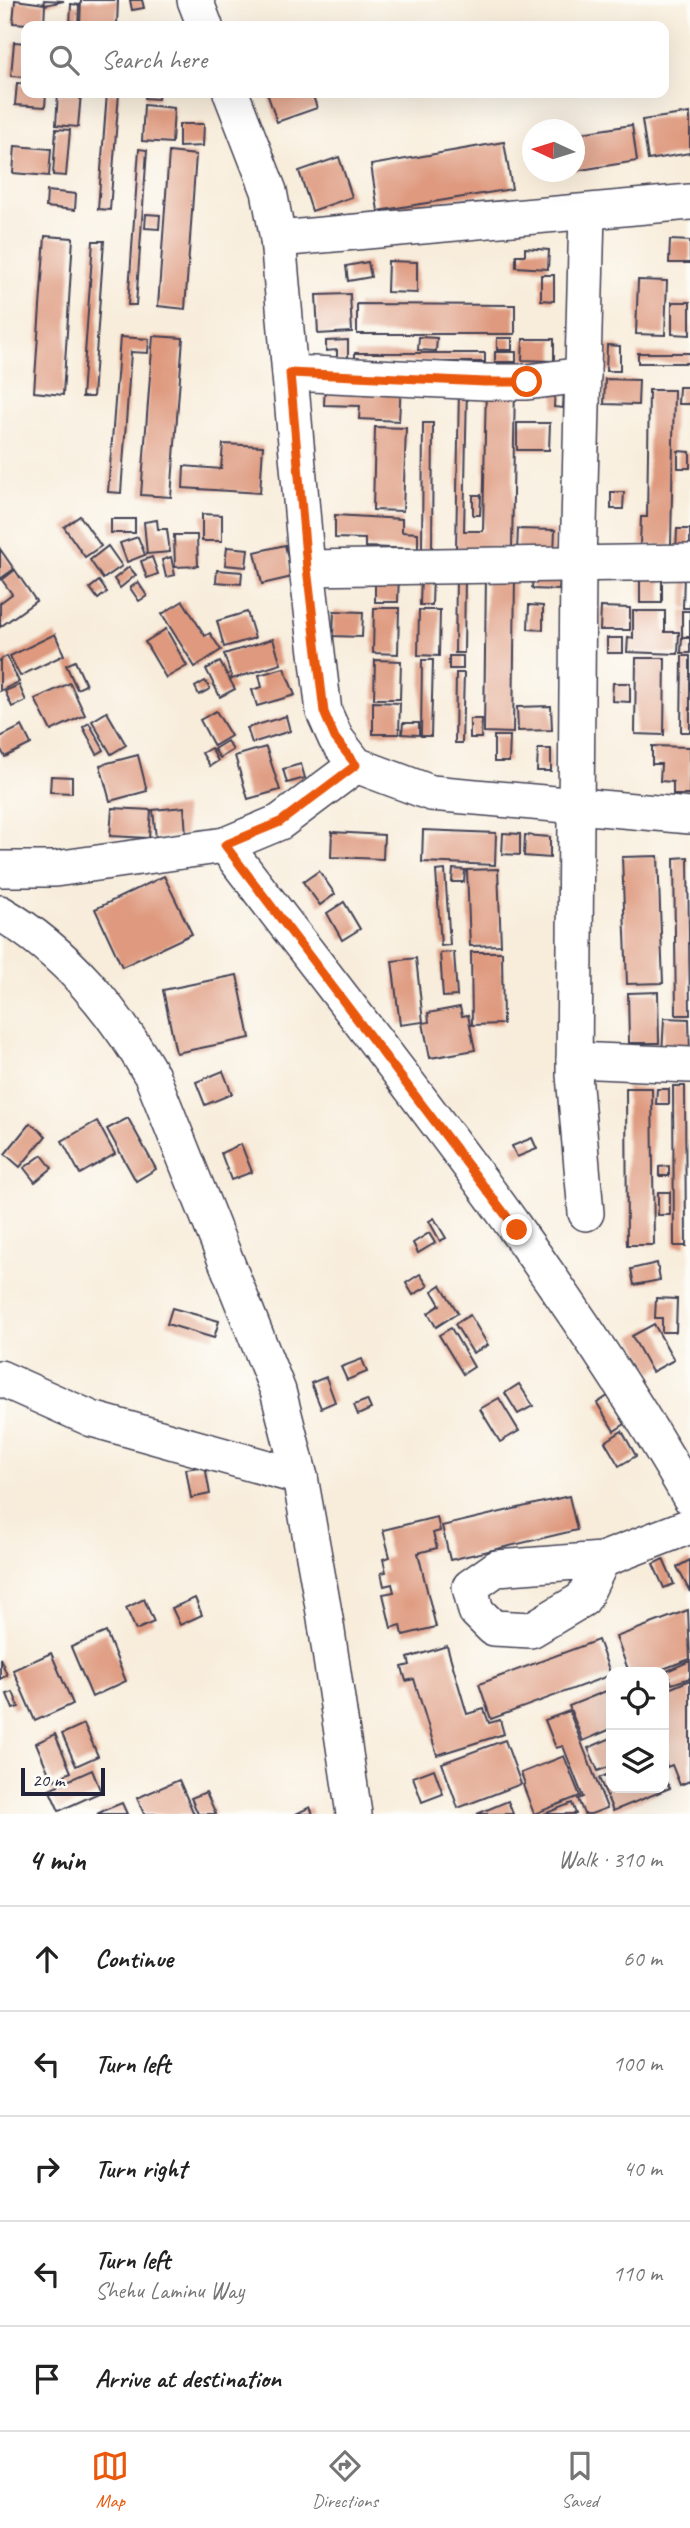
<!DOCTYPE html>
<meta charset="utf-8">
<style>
:root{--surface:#fff;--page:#f2f2f2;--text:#222;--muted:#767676;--line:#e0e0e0;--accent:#ea580c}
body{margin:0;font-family:Caveat,sans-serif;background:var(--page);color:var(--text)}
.controls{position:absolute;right:21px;bottom:21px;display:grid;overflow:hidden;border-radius:14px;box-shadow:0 7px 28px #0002}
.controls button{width:63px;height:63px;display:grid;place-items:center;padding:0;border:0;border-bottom:2px solid var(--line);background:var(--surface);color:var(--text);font:35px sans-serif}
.compass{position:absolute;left:522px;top:119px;width:63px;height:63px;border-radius:50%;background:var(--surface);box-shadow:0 7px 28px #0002;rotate:274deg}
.scale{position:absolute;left:21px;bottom:18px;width:84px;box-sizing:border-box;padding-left:7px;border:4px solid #22223b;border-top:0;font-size:19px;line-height:24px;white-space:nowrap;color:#22223b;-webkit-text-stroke:5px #fdfcf7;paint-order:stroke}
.stop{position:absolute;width:21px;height:21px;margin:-16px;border:5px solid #ea580c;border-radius:50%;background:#fff}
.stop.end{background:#ea580c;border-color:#fff;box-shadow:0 2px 7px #0008}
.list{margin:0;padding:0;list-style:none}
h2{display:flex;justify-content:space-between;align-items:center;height:91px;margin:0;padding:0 28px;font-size:30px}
h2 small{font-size:23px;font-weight:400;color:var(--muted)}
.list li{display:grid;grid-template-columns:46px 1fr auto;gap:21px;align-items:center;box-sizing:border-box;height:105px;padding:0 28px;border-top:2px solid var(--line)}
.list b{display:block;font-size:26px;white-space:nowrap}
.list p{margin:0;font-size:23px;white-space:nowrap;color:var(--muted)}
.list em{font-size:23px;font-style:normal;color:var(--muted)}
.icon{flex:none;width:38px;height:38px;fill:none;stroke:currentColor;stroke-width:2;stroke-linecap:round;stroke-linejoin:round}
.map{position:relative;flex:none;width:690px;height:1814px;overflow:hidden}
.search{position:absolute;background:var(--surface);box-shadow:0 7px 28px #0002;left:21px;right:21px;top:21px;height:77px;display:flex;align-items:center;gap:18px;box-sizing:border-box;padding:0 24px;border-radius:14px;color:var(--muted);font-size:26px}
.sheet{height:616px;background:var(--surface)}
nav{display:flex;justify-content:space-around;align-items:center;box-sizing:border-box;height:98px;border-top:2px solid var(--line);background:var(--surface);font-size:19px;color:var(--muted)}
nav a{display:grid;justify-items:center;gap:4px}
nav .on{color:var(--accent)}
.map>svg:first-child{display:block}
</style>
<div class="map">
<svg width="690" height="1814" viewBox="0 0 690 1814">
<rect width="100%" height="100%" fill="#fdfcf7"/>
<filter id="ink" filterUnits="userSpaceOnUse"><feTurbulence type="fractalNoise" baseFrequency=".0143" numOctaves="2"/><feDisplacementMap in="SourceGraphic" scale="14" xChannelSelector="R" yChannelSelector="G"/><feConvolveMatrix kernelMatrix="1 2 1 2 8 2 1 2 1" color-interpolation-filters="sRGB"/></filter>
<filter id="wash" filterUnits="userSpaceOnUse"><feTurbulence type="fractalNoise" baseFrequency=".00686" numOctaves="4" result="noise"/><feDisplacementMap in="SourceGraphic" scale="28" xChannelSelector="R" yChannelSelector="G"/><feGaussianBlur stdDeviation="1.57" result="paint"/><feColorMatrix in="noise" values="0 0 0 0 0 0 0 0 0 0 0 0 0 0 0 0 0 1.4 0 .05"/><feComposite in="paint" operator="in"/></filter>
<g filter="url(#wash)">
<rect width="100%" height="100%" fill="#f8eddb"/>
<g id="blocks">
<!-- building -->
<g fill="#de997e">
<path d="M15,0L45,4L44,0L64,1L45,5L44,25L13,23Z"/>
<path d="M81,0H118L117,26L80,25Z"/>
<path d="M130,0H142L144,8L132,10Z"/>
<path d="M71,4L79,5L78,26H70Z"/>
<path d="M14,42L26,43V77L11,76Z"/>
<path d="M17,83L26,84V93H46L45,107L15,105Z"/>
<path d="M58,93H81L78,127L56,125Z"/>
<path d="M107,93H119L110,210L98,209Z"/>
<path d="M146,93H159L158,99L145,98Z"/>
<path d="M267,93H312L317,108L277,122Z"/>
<path d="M144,105L174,108L172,143L142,141Z"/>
<path d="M690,113V153L648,160L642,120Z"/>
<path d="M179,124H204L203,146L179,147Z"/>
<path d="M632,125L637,161L574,171V134Z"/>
<path d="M56,129L70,130L66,176L53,175Z"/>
<path d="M504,142L512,189L378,211L371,165Z"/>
<path d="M15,146L51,149L49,176L13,173Z"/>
<path d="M139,149L147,150L136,305H128Z"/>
<path d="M169,152L196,155L185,309L158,306Z"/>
<path d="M339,157L352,197L312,211L299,171Z"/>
<path d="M47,191L76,194L75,210L46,207Z"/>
<path d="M146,214L160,215L159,229L145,228Z"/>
<path d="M45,236L73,238L63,395L34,392Z"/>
<path d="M670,240L690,241V263H669Z"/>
<path d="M93,241H104L93,397H82Z"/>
<path d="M525,248L549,250L548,269L516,267V255H525Z"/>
<path d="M388,261L417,262V293L387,292Z"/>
<path d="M368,262L371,277L348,281L346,266Z"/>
<path d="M541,275H554V301L541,300Z"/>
<path d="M638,280L667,281L665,335L636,334Z"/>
<path d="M350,294L352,332L318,334L316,295Z"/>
<path d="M672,302H690V335L672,334Z"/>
<path d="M357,304L515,305V334H357Z"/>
<path d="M153,336L183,338L171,497L141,495Z"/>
<path d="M120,337L149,339L148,353L131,352L121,493L108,492Z"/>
<path d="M419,337L437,338L436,351L418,350Z"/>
<rect x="497" y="338" width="15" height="12"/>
<path d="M523,339H554V361L522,360Z"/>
<path d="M348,340V361L337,362V350L326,351V341Z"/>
<path d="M607,345L620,346V371H606Z"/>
<rect x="495" y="352" width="21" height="10"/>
<rect x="355" y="353" width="130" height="9"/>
<rect x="638" y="353" width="52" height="10"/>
<path d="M605,379L639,380L638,405L604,404Z"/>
<path d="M325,382L401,383L399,421L359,419L360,406L324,405Z"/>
<path d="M486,385H515L512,549L456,548L459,388H467L464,531H483Z"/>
<path d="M555,387L564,388L563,408L554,407Z"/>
<path d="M679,387H690V404H678Z"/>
<path d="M649,390H674L671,546L640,545L641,517H647Z"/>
<path d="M423,423H433L432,549H422Z"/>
<path d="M517,423H550L549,450H517Z"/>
<path d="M375,427L406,428L403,511L373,510Z"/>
<path d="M223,444L263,446L260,493L183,488L184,466L221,469Z"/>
<path d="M678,451L690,452V468H678Z"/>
<path d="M611,492H624L623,509H611Z"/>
<path d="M473,495H481L480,515H473Z"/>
<path d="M202,514L222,515V541H202Z"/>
<path d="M335,515L402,519V532L418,533V549L365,547V539L335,538Z"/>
<path d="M80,516L101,546L85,557L64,527Z"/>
<rect x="111" y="519" width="24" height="14"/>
<path d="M157,520L158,529H167L170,552L147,554L144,522Z"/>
<path d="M518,529L555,530L554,553L517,552Z"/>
<path d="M677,529H690V553L676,552Z"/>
<path d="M174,535H197L198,566L175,567Z"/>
<path d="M138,537L145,555L127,562L120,543Z"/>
<path d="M285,545L292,577L262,584L255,552Z"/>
<path d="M108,546L122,566L103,579L90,560Z"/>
<path d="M227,547L248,549L246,567L225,565Z"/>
<path d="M0,549L14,569L0,579Z"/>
<path d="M152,557L158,574L147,578L141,561Z"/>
<path d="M171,557L175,575L166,577L162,560Z"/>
<path d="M129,567L136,575L120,588L114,579Z"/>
<path d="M15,570L36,601L0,627V603L12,594L2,580Z"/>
<path d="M217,570L242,572L241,584L216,582Z"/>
<path d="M375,574H399L398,602H375Z"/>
<path d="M533,574L560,575L559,590L532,589Z"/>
<rect x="640" y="574" width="22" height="29"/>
<path d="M421,575H433L432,605H420Z"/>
<path d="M486,575H515L513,733L484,732Z"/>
<path d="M684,575H690V608H683Z"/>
<path d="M456,577H465L464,653H455Z"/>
<path d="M99,581L107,592L98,599L90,588Z"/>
<path d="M138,582L147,596L139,601L130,588Z"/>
<path d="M183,601L205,636L210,633L221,650L195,667L162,614Z"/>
<path d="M529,605L543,606V630L528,629Z"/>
<path d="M601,607L630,608V630H600Z"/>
<path d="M374,608H399L398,654L373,653Z"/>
<path d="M419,610H440L439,656L418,655Z"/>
<path d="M334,611L363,612L362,637L333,636Z"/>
<path d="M633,611H665V632H679L678,654L627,652L628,637L633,638Z"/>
<rect x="682" y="611" width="8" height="26"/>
<path d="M247,612L255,638L224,647L217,621Z"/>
<path d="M166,629L187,666L166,678L145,642Z"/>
<path d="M55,634L64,655L20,676L10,656Z"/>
<rect x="607" y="638" width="16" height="15"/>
<path d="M682,638H690V653H681Z"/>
<path d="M273,639L281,664L232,679L224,654Z"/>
<path d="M7,656L19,682L0,691V660Z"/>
<rect x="449" y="656" width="14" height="13"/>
<path d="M682,656H690V732H681Z"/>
<path d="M636,658H665L664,735L635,734Z"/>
<path d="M375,660L401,661L400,699H374Z"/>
<path d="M422,660H433L431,736H421Z"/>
<path d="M75,661L86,685L77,689L66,665Z"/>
<path d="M220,662L235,689L220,697L206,669Z"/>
<path d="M284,668L295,695L257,706L252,690L262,687L259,675Z"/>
<path d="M456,673H464L462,743H455Z"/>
<path d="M205,681L210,689L199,695L195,687Z"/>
<path d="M70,683L85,715L51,731L35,699Z"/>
<path d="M613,683H630V702L612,701Z"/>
<path d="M19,685L26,701L12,707L5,691Z"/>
<path d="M373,702L400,703L399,734H373Z"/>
<path d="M551,706L552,730L518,731L517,707Z"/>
<path d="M216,711L231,736L214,746L200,720Z"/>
<path d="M107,712L126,745L111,754L92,721Z"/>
<path d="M286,716L290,731L252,743L247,728Z"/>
<path d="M470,719H482L481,738H470Z"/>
<path d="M89,723L104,750L97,754L83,727Z"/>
<path d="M403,723H419V735L402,734Z"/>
<path d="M22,726L31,744L5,757L0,748V737Z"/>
<path d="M494,736H510L509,762H494Z"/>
<path d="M227,741L233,750L220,758L214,749Z"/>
<path d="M652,746L690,747L689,795H673V782L660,781L661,764H652Z"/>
<path d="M266,747L280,790L248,799L235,756Z"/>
<path d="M211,748L218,761L210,766L202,753Z"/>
<path d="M538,749H551V771H537Z"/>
<path d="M138,755L147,791L110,801L100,765Z"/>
<path d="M301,764L305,778L287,783L283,769Z"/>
<path d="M51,776L72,777V793L50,792Z"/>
<path d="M184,807L186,835L156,838L153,810Z"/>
<path d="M112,808L151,810L149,838L110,836Z"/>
<path d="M423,830L496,833L495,865L422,862Z"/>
<path d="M332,832L384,835L383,859L331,857Z"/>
<path d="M503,833L520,834V855L502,854Z"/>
<path d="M525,835L550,837V858L524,856Z"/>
<path d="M658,856L663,983L627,984L622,857Z"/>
<path d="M688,857L690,1015H676L674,858Z"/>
<path d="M453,869L465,870L464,882H452Z"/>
<path d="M498,869L501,945L470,946L467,870Z"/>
<path d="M445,870L450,945L441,946L436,871Z"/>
<path d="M319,871L335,894L320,905L303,882Z"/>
<path d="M164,876L192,934L122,967L95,909Z"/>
<path d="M344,902L360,929L342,940L327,913Z"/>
<path d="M454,952L457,996L443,997L440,953Z"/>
<path d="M471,952H502L503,1024L472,1025Z"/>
<path d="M416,958L423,1022L400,1025L392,961Z"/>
<path d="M237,975L250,1038L176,1053L163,990Z"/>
<path d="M658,992L659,1043H629L628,993Z"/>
<path d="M460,1007L462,1016L468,1015L475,1050L430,1058L423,1023L429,1022L428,1013Z"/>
<path d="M664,1018L689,1019L690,1055H662Z"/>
<path d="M223,1071L232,1094L205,1105L196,1082Z"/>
<path d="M673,1086H685L686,1246H674Z"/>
<path d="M626,1088H652L654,1245H627Z"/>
<path d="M657,1089H669V1104H656Z"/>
<path d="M128,1118L156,1169L136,1181L107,1129Z"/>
<path d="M97,1121L115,1154L80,1174L62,1141Z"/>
<path d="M30,1123L46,1136L20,1167L5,1154Z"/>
<path d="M532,1138L537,1149L517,1157L512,1146Z"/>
<path d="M241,1144L252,1172L231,1180L221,1153Z"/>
<path d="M42,1155L52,1168L35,1182L24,1168Z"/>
<path d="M669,1166V1176H659V1167Z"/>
<rect x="658" y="1192" width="12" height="23"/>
<path d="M434,1218L446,1238L440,1241L429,1221Z"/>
<path d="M429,1233L435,1243L418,1253L413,1243Z"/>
<path d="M657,1263L660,1280L634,1285L631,1269Z"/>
<path d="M420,1274L428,1286L413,1295L406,1283Z"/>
<path d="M441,1285L458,1313L436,1327L428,1313L440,1305L432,1291Z"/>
<path d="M656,1298L677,1299L676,1332H662V1318H655Z"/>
<path d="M172,1308L219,1321L214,1338L167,1324Z"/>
<path d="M470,1315L488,1345L473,1353L455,1324Z"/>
<path d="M654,1324L674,1360L652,1372L632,1336Z"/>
<path d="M451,1328L474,1367L463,1374L439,1335Z"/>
<path d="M362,1359L367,1372L347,1380L341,1367Z"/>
<path d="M326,1377L335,1402L321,1408L311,1383Z"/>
<path d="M519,1384L533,1406L518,1414L505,1393Z"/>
<path d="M608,1396L625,1424L614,1431L597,1403Z"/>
<path d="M499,1398L519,1431L500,1442L480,1409Z"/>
<path d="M367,1400L371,1409L358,1415L354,1405Z"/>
<path d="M622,1431L636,1456L619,1466L605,1442Z"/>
<path d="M205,1466L210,1494L191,1498L186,1469Z"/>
<path d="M569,1496L577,1530L450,1560L442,1526Z"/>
<path d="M437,1517L440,1531L433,1533L437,1548L418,1553L436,1627L403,1635L401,1625L391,1628L383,1594L394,1592L392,1584L384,1586L381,1573L386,1572L383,1559L390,1557L383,1530Z"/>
<path d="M663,1559L674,1584L664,1588L653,1564Z"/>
<path d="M690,1560V1592L677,1567Z"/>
<path d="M195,1598L202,1615L180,1625L172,1608Z"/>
<path d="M144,1599L154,1622L136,1630L126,1608Z"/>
<path d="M688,1610L690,1659L655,1672H629L616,1637Z"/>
<path d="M106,1632L126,1681L92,1697L71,1647Z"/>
<path d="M598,1640L611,1675L491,1719L479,1684Z"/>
<path d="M447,1646L467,1714L484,1709L489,1723L500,1720L504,1734L437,1755L414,1679L406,1681L402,1667L410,1665L408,1658Z"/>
<path d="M51,1653L73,1704L35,1721L13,1670Z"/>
<path d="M0,1658L7,1675L0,1679Z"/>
<path d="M690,1661V1678L672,1684L667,1671Z"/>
<path d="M690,1680V1781L680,1785L672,1765L667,1767L664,1757V1691Z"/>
<path d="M611,1689V1729L583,1741L569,1706Z"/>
<path d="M13,1692L19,1707L13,1709L7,1694Z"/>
<path d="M569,1711L607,1808L591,1814H584L578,1799L583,1797L563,1746L556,1748L545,1720Z"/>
<path d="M84,1724L98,1756L76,1766L62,1734Z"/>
<path d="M55,1734L71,1772L52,1781L36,1743Z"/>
<path d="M611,1738V1766L598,1771L588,1748Z"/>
<path d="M505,1740L521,1784L458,1808L442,1763Z"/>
<path d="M564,1756L580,1796L534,1814L523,1785L525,1784L521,1773Z"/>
<path d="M434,1769L443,1794L422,1802L413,1777Z"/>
<path d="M92,1770L101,1792L59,1811L49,1789Z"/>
<path d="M611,1773V1788H664V1777L670,1788L613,1811L599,1778Z"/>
<path d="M179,1780L194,1814H144L137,1798Z"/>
<path d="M206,1792L216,1814H198L191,1798Z"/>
<path d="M508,1801L513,1814H477Z"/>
<path d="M122,1803L127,1814H97L107,1809Z"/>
<path d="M572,1803L576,1814H544Z"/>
<path d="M310,1807L313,1814H296Z"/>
</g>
</g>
</g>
<g filter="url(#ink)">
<use href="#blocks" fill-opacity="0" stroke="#424053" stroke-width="2"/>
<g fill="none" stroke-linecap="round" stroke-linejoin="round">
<defs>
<g id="minor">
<path d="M195,0L205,26"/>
<path d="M231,93L269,191L278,239L307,568L324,712L336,739L356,765L431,793L690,816"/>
<path d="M278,239L690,202"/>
<path d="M290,373L485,382H527L583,375"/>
<path d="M307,568L690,562"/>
<path d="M225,845C386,1057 557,1265 690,1497"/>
<path d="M0,869H55L225,845L280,822L356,765"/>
<path d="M0,913C67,952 114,1011 152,1076L278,1391L300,1477L325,1618L354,1814"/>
<path d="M574,1060L690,1065"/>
<path d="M586,1213L574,1075L578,564L587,212"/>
<path d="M0,1378L92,1419L300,1477"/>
<path d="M602,1560L583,1599L531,1630L493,1628L476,1611L470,1587L497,1568L602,1560L690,1526"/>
</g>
</defs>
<!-- minor casing -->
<use href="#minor" stroke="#424053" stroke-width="38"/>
<!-- minor -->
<use href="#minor" stroke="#fff" stroke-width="35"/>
</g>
</g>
<g fill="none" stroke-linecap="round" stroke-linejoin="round" filter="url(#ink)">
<!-- route -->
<path stroke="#ea580c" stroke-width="9" d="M517,1230L225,845L280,822L356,765L335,738L324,712L307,568L290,373L485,382H527"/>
</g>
</svg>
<div class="controls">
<button><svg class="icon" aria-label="locate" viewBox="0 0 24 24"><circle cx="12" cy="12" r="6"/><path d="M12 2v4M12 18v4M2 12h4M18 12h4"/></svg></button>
<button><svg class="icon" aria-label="layers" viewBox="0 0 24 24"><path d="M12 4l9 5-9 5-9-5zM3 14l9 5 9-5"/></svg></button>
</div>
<svg class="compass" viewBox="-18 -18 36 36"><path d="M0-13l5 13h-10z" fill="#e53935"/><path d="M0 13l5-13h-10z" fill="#767676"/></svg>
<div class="scale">20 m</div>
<div class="stop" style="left:527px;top:382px"></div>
<div class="stop end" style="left:517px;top:1230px"></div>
<div class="search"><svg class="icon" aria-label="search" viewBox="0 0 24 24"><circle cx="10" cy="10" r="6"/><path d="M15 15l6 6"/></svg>Search here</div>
</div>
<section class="sheet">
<h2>4 min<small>Walk · 310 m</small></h2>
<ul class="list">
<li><svg class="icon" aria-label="ahead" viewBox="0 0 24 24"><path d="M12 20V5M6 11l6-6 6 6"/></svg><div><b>Continue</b></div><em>60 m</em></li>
<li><svg class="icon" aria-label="left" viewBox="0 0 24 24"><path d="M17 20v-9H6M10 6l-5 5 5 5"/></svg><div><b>Turn left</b></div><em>100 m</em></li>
<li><svg class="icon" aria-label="right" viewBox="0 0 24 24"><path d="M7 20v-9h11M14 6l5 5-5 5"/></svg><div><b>Turn right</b></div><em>40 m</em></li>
<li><svg class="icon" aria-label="left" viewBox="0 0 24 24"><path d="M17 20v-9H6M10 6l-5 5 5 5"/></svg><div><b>Turn left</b><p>Shehu Laminu Way</p></div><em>110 m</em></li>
<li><svg class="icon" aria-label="arrive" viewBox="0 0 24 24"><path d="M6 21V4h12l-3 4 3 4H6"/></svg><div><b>Arrive at destination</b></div></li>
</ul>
</section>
<nav>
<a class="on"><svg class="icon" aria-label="map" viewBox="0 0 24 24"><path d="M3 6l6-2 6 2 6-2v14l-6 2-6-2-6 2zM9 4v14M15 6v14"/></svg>Map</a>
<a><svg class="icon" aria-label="directions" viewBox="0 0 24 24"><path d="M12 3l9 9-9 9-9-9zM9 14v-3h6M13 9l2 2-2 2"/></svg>Directions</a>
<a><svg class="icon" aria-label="saved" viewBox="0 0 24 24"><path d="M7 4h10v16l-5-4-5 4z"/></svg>Saved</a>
</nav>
